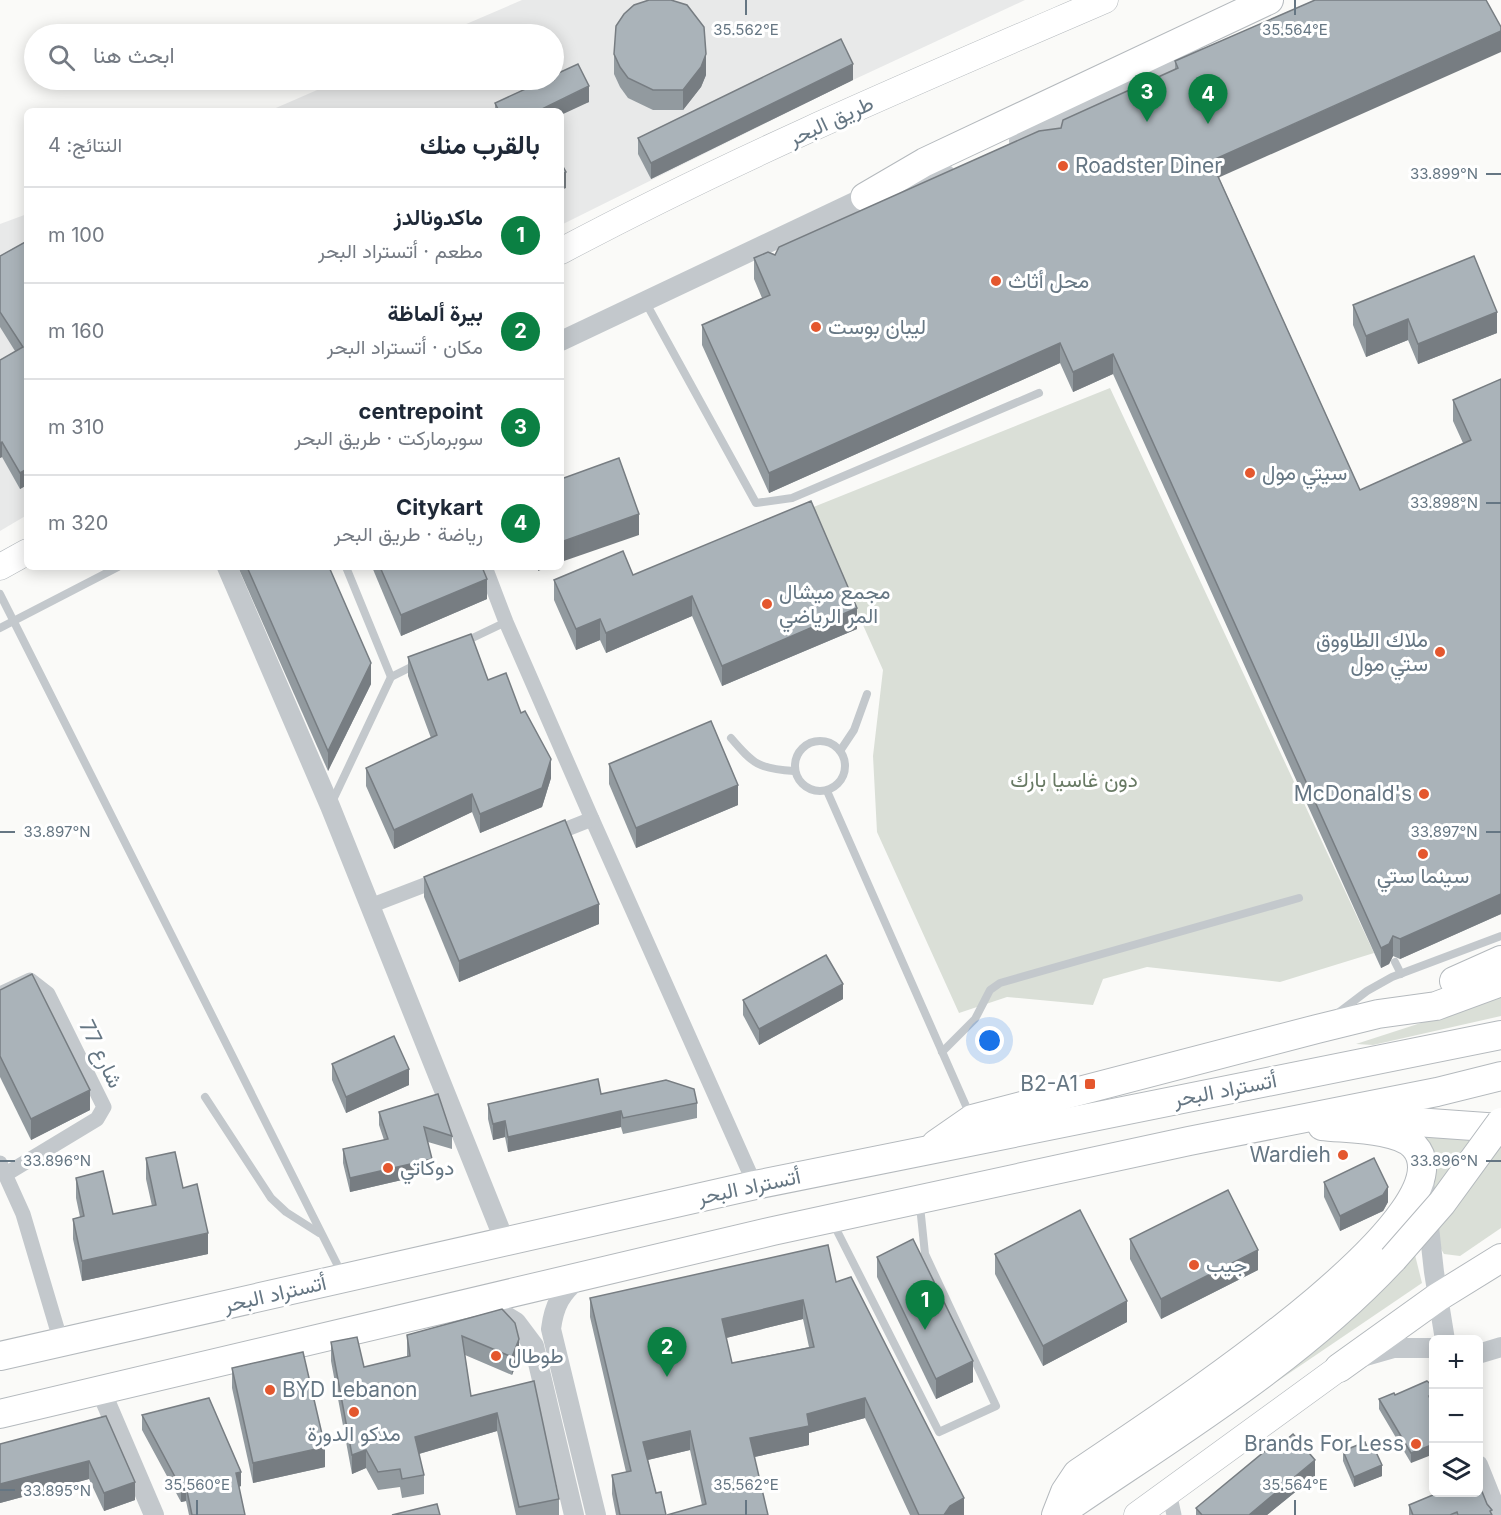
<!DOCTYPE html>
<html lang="ar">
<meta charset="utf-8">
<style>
:root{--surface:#fff;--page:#f6f6f7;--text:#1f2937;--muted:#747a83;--line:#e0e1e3;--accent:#0b8043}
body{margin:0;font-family:Inter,Vazirmatn,sans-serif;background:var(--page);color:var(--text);direction:rtl}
.controls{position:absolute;right:18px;bottom:18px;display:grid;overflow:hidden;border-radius:9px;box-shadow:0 3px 15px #0003}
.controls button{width:54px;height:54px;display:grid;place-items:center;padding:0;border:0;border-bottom:2px solid var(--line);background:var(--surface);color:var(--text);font:30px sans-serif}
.you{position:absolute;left:990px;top:1041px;width:21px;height:21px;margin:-15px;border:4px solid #fff;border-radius:50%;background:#1a73e8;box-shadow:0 0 0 9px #1a73e833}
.badge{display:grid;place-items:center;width:39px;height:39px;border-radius:50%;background:var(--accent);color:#fff;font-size:20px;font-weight:700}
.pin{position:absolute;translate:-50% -50px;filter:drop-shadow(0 2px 3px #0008)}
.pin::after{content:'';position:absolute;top:32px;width:21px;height:18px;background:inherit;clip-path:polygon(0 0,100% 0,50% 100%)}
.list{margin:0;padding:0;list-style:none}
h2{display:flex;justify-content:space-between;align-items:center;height:78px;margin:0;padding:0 24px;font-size:26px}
h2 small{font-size:20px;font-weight:400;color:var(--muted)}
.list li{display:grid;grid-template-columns:39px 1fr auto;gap:18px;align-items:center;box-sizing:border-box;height:96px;padding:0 24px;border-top:2px solid var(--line)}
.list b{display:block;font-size:22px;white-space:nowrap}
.list p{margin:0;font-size:20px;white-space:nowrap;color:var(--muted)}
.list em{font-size:20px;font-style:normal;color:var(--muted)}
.icon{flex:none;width:33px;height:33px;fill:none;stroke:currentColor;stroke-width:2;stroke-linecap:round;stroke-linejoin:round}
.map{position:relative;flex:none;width:1501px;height:1515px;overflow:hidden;direction:ltr}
.search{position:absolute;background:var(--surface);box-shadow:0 3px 15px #0003;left:24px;top:24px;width:540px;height:66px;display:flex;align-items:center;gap:15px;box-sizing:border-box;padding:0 21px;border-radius:33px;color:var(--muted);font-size:22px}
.panel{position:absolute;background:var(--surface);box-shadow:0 3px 15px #0003;left:24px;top:108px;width:540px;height:462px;border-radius:9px;direction:rtl}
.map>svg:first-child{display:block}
</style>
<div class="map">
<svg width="1501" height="1515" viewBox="0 0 1501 1515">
<rect width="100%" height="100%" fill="#fafaf8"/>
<!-- built -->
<g fill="#e8e9e9">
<path d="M522,0H1025L853,80L561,225V111H269L340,80H554V34H443Z"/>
<path d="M27,214V515L0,531V224Z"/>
</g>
<!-- green -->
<g fill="#dadfd7">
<path d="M1110,388L1374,953L1280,982L1147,967L1103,979L1093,1005L1007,997L959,1013L877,832L873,756L883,670L811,508Z"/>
<path d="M1501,997V1016L1373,1045L1356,1044Z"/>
<path d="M1415,1135L1501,1142V1228L1460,1256L1444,1254L1441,1249Z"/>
<path d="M1413,1247L1422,1283L1257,1395Z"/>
</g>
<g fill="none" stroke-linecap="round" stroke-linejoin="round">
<defs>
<g id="trunk">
<path d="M561,251C737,157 922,79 1105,0"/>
<path d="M0,567L27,552"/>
<path d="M1137,1515L1339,1368"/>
</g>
<g id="motorway">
<path d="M865,197L925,162L1269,0"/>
<path d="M1454,981L1501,960"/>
<path d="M1380,1122H1416L1501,1128"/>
<path d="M936,1144L972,1119L1317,1029L1378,1014L1436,1006L1501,982"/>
<path d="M0,1356L755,1185L1501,1035"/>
<path d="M1339,1368L1438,1297L1501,1258"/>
<path d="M0,1414L773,1231L1189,1141L1437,1092L1501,1076"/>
<path d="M1056,1515L1065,1492L1077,1474C1128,1438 1479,1216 1414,1146C1398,1128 1346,1129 1322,1126"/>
<path d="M1057,1515C1172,1436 1297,1362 1393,1259"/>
</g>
</defs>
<!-- trunk casing -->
<use href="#trunk" stroke="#b4b9bd" stroke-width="27"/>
<!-- motorway casing -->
<use href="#motorway" stroke="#b4b9bd" stroke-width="30"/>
<!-- service -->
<g stroke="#c3c8cc" stroke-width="8">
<path d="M646,303L756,503L792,498L1039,393"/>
<path d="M346,567L391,677"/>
<path d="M0,594L342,1274"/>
<path d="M0,628L118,567"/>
<path d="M464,642L506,622"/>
<path d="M731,738C753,764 759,769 794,771"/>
<circle cx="820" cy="766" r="25"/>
<path d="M840,751L854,730L867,694"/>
<path d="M827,791L970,1115"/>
<path d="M332,802L391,677L415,665"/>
<path d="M1395,962L1401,974"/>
<path d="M1338,1013L1367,991L1392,977L1501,936"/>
<path d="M942,1052L975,1019L990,990L1000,983L1299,898"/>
<path d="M205,1097L271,1198L286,1212L319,1233"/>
<path d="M833,1223L939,1432L996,1406L925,1254L920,1206"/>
</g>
<!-- minor -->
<g stroke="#c3c8cc" stroke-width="15">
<path d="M485,567L506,622L592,819L755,1185"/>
<path d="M549,836L592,819"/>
<path d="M370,906L443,878"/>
<path d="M0,994L30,980L48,994L104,1107L97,1119L6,1174"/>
<path d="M0,1163L23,1214L61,1342"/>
<path d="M1169,1492L1174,1515"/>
</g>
<!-- tertiary -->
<g stroke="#c3c8cc" stroke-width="20">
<path d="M1019,141L1199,58"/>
<path d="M561,341L865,197L927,182L945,174"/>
<path d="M227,567L330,806L505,1242"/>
<path d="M1423,1173L1434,1272L1445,1340"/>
<path d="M579,1278C561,1293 554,1305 551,1329L596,1515"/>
<path d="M488,1305L516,1322L534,1346L574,1515"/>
<path d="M1478,1354L1501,1347"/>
<path d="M1366,1356L1394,1348H1434"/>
<path d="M101,1391L154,1515"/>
<path d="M1478,1465L1498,1515"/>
</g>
<!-- trunk -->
<use href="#trunk" stroke="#fff" stroke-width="26"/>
<!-- motorway -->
<use href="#motorway" stroke="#fff" stroke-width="28"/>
<defs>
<path id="motorway-bridge" d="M1393,1259L1442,1203L1501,1122"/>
</defs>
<!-- motorway-bridge casing -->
<use href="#motorway-bridge" stroke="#b4b9bd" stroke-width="30" stroke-linecap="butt"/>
<!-- motorway-bridge -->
<use href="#motorway-bridge" stroke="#fff" stroke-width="28"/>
</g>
<!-- wall -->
<g fill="#929a9f" fill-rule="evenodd">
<path d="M1315,0L1219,178L1360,490L1463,443L1453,421V400L1501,379V914L1400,959L1393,956L1389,964L1381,968L1113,374L1073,392L1060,363L769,493L702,345V325L762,298L754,279V258L775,255L1061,128L1175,70V61Z"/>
<path d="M614,54L706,75L701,87L683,110H653L628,98L620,87L614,74Z"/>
<path d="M853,80L651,179L638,154V138Z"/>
<path d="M589,102L561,111H495V103Z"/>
<path d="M27,241V485L20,489L2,457L0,458L15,351L0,327V256Z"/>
<path d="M1353,305L1497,333L1418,364L1408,340L1366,357L1353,325Z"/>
<path d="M238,567H329L371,684L328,771Z"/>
<path d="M372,567H482L487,599L401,636Z"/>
<path d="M633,575L857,629L722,686L692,616L606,653L600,640L576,650L554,600V580Z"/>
<path d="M408,657L488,680L521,713L551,778L542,807L480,833L472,812L394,849L366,786V768L431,738L408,676Z"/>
<path d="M609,764L738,805L636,848L609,784Z"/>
<path d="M424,877L599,924L459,982L424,897Z"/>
<path d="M0,990L90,1110L31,1140L0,1077Z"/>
<path d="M843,999L759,1045L743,1015V1000Z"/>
<path d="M332,1064L409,1085L346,1113L332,1080Z"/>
<path d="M601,1094L697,1103V1118L623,1134L621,1127L508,1152L505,1137L493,1140L488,1119V1104Z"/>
<path d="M379,1112L452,1136V1149L428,1142L432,1173L350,1192L343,1163V1149L384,1140L379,1125Z"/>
<path d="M146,1158L183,1188L208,1254L82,1281L73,1239V1219L80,1217L76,1198V1178L113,1214L152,1206L146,1179Z"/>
<path d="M1324,1182L1388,1202L1383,1211L1340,1231L1324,1197Z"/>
<path d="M1130,1239L1258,1270L1161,1319L1130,1259Z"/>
<path d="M995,1254L1127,1322L1043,1366L995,1274Z"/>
<path d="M877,1257L973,1382L936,1399L877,1277Z"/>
<path d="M836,1282L964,1515H910L865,1418L809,1433V1445L754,1457L768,1515L702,1505L690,1450L648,1460L656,1493L666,1515H616L612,1494V1475L626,1472L590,1317V1298ZM803,1319L809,1347L732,1363L726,1338Z"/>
<path d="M502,1309L519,1357L512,1375L465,1355L471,1396L534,1381L559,1499V1515H516L497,1431L419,1454L424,1475V1494L402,1498L400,1487L378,1490L366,1468L352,1474L331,1361V1342L364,1367L407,1357V1335Z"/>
<path d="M232,1368L325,1467L253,1483L232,1388Z"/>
<path d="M1434,1387V1402L1432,1404L1411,1463L1379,1409V1399Z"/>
<path d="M142,1415L241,1486L239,1487L245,1515H189L186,1501L181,1502L142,1430Z"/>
<path d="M106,1416L135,1500L104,1511L89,1479L0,1503V1444Z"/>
<path d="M1343,1451L1382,1476L1354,1487L1343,1461Z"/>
<path d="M1315,1476L1267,1515H1196V1508Z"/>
<path d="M1487,1504L1492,1515H1409V1505Z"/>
</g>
<!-- shaded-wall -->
<g fill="#777d82">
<path d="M1501,31V52L1211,181V161Z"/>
<path d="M706,54V75L701,87L683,110V90Z"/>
<path d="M853,64V80L651,179V163Z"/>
<path d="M589,86V102L561,115V111H538Z"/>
<path d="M566,172V188L561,190V175Z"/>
<path d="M1497,312V333L1418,364V344Z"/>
<path d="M1408,319V340L1366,357V336Z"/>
<path d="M1060,343V363L769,493V473Z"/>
<path d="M1113,354V374L1073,392V372Z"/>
<path d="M2,442V457L0,458V443Z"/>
<path d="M27,469V485L20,489V473Z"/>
<path d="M639,514V535L561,562V542Z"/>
<path d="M538,567H548L538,571Z"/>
<path d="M487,579V599L401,636V615Z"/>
<path d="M692,596V616L606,653V633Z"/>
<path d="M857,608V629L722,686V666Z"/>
<path d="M600,619V640L576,650V629Z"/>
<path d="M371,663V684L328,771V751Z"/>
<path d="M551,759V778L542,807L480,833V814Z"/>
<path d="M738,785V805L636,848V828Z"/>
<path d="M472,794V812L394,849V830Z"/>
<path d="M1501,894V914L1400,959V939Z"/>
<path d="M599,904V924L459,982V961Z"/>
<path d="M1393,936V956L1389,964L1381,968V948Z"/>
<path d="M843,984V999L759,1045V1029Z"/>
<path d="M409,1069V1085L346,1113V1097Z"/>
<path d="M90,1090V1110L31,1140V1119Z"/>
<path d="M621,1111V1127L508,1152V1137Z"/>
<path d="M505,1121V1137L493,1140V1124Z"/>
<path d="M432,1159V1173L350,1192V1178Z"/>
<path d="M1388,1187V1202L1383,1211L1340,1231V1216Z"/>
<path d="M208,1233V1254L82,1281V1261Z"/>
<path d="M1258,1250V1270L1161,1319V1299Z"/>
<path d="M803,1300V1319L722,1339V1319Z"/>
<path d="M1127,1301V1322L1043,1366V1346Z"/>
<path d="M519,1339V1357L512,1375V1357Z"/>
<path d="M973,1361V1382L936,1399V1379Z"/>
<path d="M1434,1392V1402L1429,1406V1396Z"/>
<path d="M865,1398V1418L809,1433V1445L750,1458V1438L807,1414Z"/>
<path d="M497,1413V1431L415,1455V1437Z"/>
<path d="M690,1431V1450L643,1461V1442Z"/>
<path d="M1434,1444V1454L1411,1463V1453Z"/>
<path d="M325,1447V1467L253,1483V1463Z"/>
<path d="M366,1450V1468L352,1474V1455Z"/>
<path d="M1315,1460V1476L1267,1515H1249Z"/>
<path d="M89,1461V1479L0,1503V1484Z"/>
<path d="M1382,1465V1476L1354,1487V1477Z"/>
<path d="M241,1472V1486L236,1487V1473Z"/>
<path d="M135,1482V1500L104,1511V1493Z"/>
<path d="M186,1486V1501L181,1502V1488Z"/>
<path d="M964,1498V1515H944L950,1506Z"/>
</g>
<!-- building -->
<g fill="#aab3b9" stroke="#777d82" stroke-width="1.5" fill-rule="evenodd">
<path d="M649,0H671L687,5L704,27L706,54L701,67L683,90H653L628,78L620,67L614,54L616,26L624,14L634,5Z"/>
<path d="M1315,0H1486L1501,27V31L1211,161L1360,490L1471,440L1453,400L1501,379V894L1400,939L1393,936L1389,944L1381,948L1113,354L1073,372L1060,343L769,473L702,325L770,295L754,258L768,252L775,255L779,247L1039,131L1061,128L1063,120L1178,68L1175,61Z"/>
<path d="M841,39L853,64L651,163L638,138Z"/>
<path d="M578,64L589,86L538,111H499L495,103L545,80H554V75Z"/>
<path d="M561,163L566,172L561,175Z"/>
<path d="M27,241V469L20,473L2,442L0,443V360L23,347L0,312V256Z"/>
<path d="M1474,256L1497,312L1418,344L1408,319L1366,336L1353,305Z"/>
<path d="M619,458L639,514L561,542V479Z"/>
<path d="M811,501L857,608L722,666L692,596L606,633L600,619L576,629L554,580L623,551L633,575Z"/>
<path d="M247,567H329L371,663L328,751Z"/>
<path d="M380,567H482L487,579L401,615Z"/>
<path d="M471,634L488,680L506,673L521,713L525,711L551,759L542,788L480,814L472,794L394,830L366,768L437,735L408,657Z"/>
<path d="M711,721L738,785L636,828L609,764Z"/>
<path d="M565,820L599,904L459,961L424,877Z"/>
<path d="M826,955L843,984L759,1029L743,1000Z"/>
<path d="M32,974L90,1090L31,1119L0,1056V990Z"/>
<path d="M394,1036L409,1069L346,1097L332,1064Z"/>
<path d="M598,1079L601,1094L666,1080L694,1089L697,1103L623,1118L621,1111L508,1137L505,1121L493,1124L488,1104Z"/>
<path d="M438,1094L452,1136L424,1127L432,1159L350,1178L343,1149L388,1139L379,1112Z"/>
<path d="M175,1152L183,1188L197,1184L208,1233L82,1261L73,1219L84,1216L76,1178L103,1171L113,1214L156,1205L146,1158Z"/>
<path d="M1374,1158L1388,1187L1383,1195L1340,1216L1324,1182Z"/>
<path d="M1228,1190L1258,1250L1161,1299L1130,1239Z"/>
<path d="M1080,1210L1127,1301L1043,1346L995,1254Z"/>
<path d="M913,1239L973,1361L936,1379L877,1257Z"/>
<path d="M828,1245L836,1282L851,1277L964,1498L950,1506L944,1515H919L865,1398L807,1414L809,1426L750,1438L768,1515H667L706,1504L690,1431L643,1442L656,1493L661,1492L666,1515H620L612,1475L631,1471L590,1298ZM803,1300L814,1347L732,1363L722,1319Z"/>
<path d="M502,1309L515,1323L519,1339L512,1357L462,1336L471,1396L534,1381L559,1499L519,1507L497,1413L415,1437L424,1475L402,1479L400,1469L378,1472L366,1450L352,1455L331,1342L357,1337L364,1367L410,1356L407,1335Z"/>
<path d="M303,1352L325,1447L253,1463L232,1368Z"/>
<path d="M1427,1381L1434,1387V1392L1429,1396L1434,1410V1444L1411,1453L1379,1399L1394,1393L1395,1395Z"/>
<path d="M209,1398L241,1472L236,1473L245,1515H192L186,1486L181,1488L142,1415Z"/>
<path d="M106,1416L135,1482L104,1493L89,1461L0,1484V1444Z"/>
<path d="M1293,1434L1315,1460L1249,1515H1202L1196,1508L1282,1437L1285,1441Z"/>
<path d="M1365,1442L1369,1452L1375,1450L1382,1465L1354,1477L1343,1451Z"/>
<path d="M1479,1484L1487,1504L1492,1510L1490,1511L1492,1515H1458L1457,1512L1450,1515H1413L1409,1505L1440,1492H1479Z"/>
<path d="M437,1504L440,1515H392Z"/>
</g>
<!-- ticks -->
<path fill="none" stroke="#657683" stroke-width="2" d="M746,0V15M1295,0V15M1486,174H1501M1486,503H1501M0,832H15M1486,832H1501M0,1161H15M1486,1161H1501M0,1490H15M197,1500V1515M746,1500V1515M1295,1500V1515"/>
<!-- markers -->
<g fill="#e4572e" stroke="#fff" stroke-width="2">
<circle cx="1063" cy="166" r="6"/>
<circle cx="996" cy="281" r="6"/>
<circle cx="816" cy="327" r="6"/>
<circle cx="1250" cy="473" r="6"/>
<circle cx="767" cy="604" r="6"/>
<circle cx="1440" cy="652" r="6"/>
<circle cx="1424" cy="794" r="6"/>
<circle cx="1423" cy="854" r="6"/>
<rect x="1084" y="1078" width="12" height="12" rx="3"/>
<circle cx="1343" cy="1155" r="6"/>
<circle cx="388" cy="1168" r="6"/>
<circle cx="1194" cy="1265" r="6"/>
<circle cx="496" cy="1356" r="6"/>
<circle cx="270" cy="1390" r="6"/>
<circle cx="354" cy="1412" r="6"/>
<circle cx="1416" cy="1444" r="6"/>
</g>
<g text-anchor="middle" stroke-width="6" stroke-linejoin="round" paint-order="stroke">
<!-- street labels -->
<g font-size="21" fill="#657683" stroke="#fff">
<text transform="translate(831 121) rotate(-25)" y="7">طريق البحر</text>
<text transform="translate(101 1054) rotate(64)" y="7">شارع 77</text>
<text transform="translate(1225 1090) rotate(-11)" y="7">أتستراد البحر</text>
<text transform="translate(749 1187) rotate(-12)" y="7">أتستراد البحر</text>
<text transform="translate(275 1294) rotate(-13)" y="7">أتستراد البحر</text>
</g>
<!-- poi labels -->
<g font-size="21" fill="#657683" stroke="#fff" text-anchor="start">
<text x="1075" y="173">Roadster Diner</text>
<text x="1008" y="288">محل أثاث</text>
<text x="828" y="334">ليبان بوست</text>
<text x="1262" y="480">سيتي مول</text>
<text x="779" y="599">مجمع ميشال<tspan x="779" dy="24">المر الرياضي</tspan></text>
<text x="1428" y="647" text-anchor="end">ملاك الطاووق<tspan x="1428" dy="24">ستي مول</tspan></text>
<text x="1412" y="801" text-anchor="end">McDonald's</text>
<text x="1423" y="883" text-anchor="middle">سينما ستي</text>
<text x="1078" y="1091" text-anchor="end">B2-A1</text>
<text x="1331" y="1162" text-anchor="end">Wardieh</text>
<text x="400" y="1175">دوكاتي</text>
<text x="1206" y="1272">جيب</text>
<text x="508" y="1363">طوطال</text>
<text x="282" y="1397">BYD Lebanon</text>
<text x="354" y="1441" text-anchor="middle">مدكو الدورة</text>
<text x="1404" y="1451" text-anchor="end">Brands For Less</text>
</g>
<!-- park labels -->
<g font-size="21" fill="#687a64" stroke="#fff">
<text x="1074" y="787">دون غاسيا بارك</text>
</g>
</g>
<g font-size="15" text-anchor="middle" fill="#657683" stroke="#fff" stroke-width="6" stroke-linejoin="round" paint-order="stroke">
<text x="746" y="35">35.562°E</text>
<text x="1295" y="35">35.564°E</text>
<text x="1444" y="179">33.899°N</text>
<text x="1444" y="508">33.898°N</text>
<text x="57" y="837">33.897°N</text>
<text x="1444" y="837">33.897°N</text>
<text x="57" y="1166">33.896°N</text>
<text x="1444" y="1166">33.896°N</text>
<text x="197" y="1490">35.560°E</text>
<text x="746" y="1490">35.562°E</text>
<text x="1295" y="1490">35.564°E</text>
<text x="57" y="1496">33.895°N</text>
</g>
</svg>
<div class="controls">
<button>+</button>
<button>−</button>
<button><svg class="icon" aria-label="layers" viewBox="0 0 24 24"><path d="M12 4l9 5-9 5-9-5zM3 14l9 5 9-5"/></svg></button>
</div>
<div class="you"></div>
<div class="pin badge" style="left:925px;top:1330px">1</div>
<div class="pin badge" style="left:667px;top:1377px">2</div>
<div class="pin badge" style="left:1147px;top:122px">3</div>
<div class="pin badge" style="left:1208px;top:124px">4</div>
<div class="search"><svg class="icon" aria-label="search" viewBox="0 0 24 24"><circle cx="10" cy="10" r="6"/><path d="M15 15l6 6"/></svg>ابحث هنا</div>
<section class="panel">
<h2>بالقرب منك<small>النتائج: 4</small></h2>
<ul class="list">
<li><span class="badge">1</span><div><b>ماكدونالدز</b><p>مطعم · أتستراد البحر</p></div><em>100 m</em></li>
<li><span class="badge">2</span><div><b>بيرة ألماظة</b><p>مكان · أتستراد البحر</p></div><em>160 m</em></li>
<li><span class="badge">3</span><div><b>centrepoint</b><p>سوبرماركت · طريق البحر</p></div><em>310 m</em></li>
<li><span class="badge">4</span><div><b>Citykart</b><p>رياضة · طريق البحر</p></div><em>320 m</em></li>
</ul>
</section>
</div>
